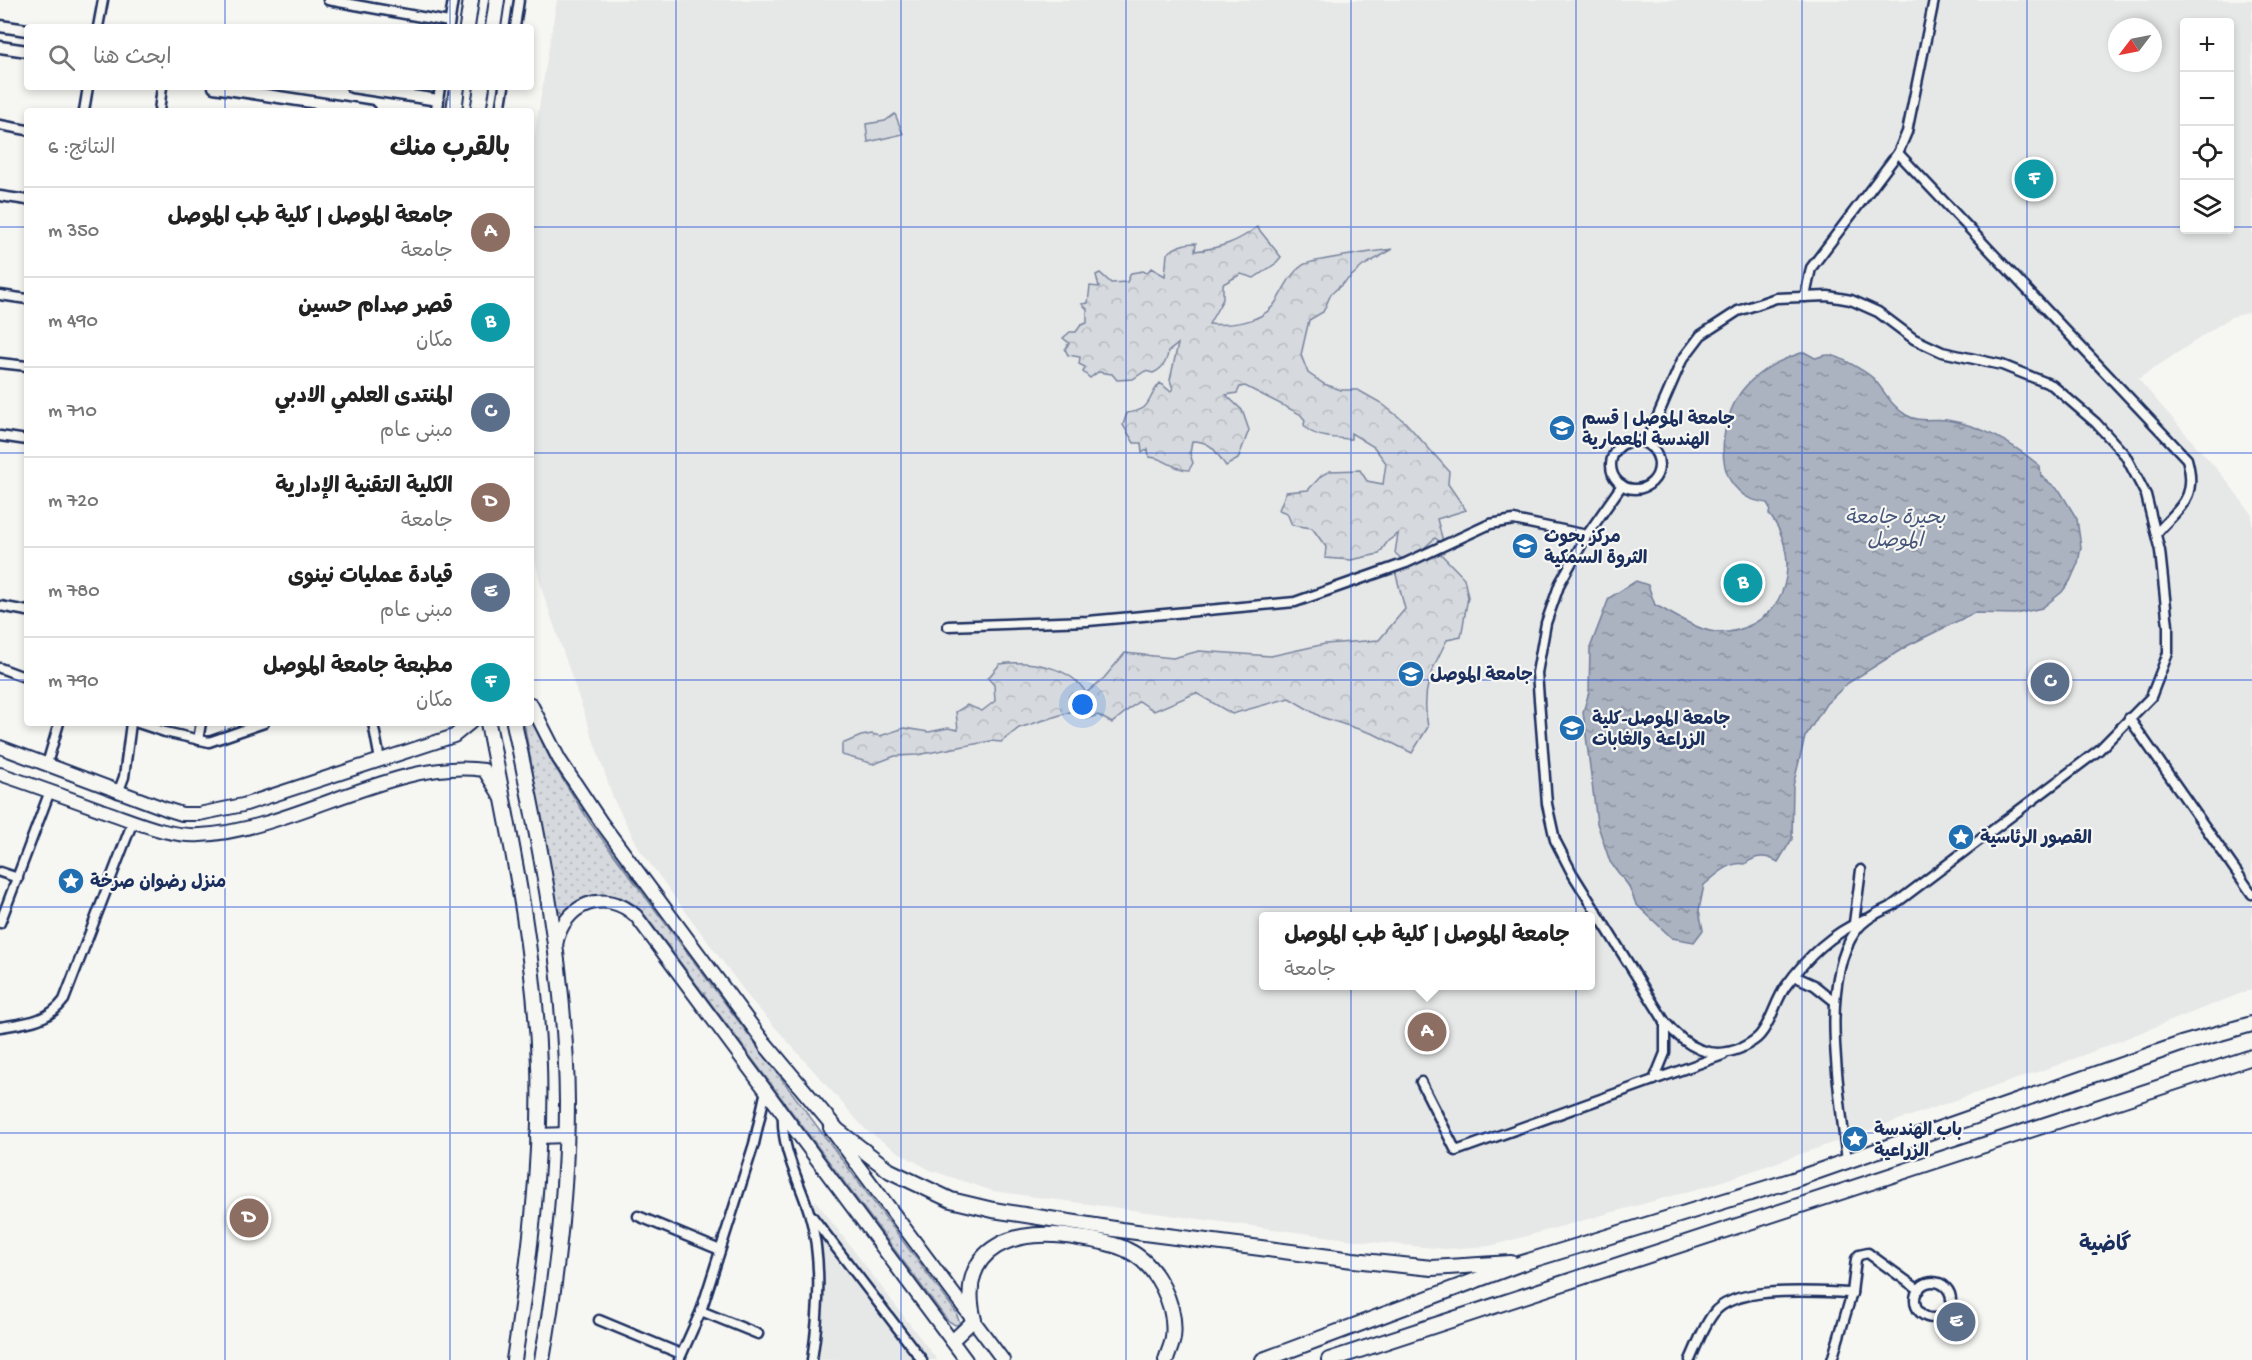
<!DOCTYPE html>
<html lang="ar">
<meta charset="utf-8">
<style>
:root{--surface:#fff;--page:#f2f2f2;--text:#222;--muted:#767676;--line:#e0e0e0;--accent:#1f6fb2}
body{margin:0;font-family:"Gochi Hand","Playpen Sans Arabic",sans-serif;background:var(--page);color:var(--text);direction:rtl}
.controls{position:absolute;right:18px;top:18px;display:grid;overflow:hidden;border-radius:6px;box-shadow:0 3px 9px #0003}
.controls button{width:54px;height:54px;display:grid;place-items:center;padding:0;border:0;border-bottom:2px solid var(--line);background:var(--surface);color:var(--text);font:30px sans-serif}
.compass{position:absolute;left:2108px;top:18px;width:54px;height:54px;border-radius:50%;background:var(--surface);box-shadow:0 3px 9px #0003;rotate:238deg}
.you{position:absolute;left:1083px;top:705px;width:21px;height:21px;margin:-15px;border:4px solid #fff;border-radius:50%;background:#1a73e8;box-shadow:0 0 0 9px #1a73e833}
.badge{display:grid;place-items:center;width:39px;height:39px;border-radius:50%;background:var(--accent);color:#fff;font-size:20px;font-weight:700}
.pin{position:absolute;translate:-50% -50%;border:3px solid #fff;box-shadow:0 2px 6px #0006}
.popup{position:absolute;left:1259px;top:912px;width:336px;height:78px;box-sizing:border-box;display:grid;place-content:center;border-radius:6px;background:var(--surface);filter:drop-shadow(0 2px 4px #0005);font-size:20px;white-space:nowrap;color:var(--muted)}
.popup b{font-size:22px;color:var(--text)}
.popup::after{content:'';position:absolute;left:50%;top:100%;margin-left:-12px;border:12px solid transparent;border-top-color:var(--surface)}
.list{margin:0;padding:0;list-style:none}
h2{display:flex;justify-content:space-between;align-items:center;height:78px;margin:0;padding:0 24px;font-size:26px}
h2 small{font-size:20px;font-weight:400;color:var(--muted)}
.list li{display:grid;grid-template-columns:39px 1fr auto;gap:18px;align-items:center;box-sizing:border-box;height:90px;padding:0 24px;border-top:2px solid var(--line)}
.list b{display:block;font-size:22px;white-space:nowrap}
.list p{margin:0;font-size:20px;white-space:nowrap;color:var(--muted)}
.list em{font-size:20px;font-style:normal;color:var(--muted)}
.icon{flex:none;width:33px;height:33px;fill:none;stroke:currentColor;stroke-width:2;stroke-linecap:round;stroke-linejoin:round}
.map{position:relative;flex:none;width:2252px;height:1360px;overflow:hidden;direction:ltr}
.search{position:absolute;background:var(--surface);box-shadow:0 3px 9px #0003;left:24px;top:24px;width:510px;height:66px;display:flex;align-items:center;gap:15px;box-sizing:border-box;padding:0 21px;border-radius:6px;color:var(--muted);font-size:22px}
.panel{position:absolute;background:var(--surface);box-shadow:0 3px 9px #0003;left:24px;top:108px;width:510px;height:618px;border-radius:6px;direction:rtl}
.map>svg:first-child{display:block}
</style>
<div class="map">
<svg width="2252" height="1360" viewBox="0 0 2252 1360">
<defs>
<pattern id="forest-crowns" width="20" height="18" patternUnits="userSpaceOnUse" patternTransform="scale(1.5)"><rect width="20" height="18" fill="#d6d9dd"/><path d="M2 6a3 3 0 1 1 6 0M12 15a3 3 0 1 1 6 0" fill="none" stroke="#b7bbc0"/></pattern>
<pattern id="garden-dots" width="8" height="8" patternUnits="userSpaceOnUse" patternTransform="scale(1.5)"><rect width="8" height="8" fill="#d6d9dd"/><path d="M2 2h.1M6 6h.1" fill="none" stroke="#b7bbc0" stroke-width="1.8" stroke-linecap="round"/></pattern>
<pattern id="water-ripples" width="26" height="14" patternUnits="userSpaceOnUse" patternTransform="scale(1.5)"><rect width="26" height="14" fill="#abb2c0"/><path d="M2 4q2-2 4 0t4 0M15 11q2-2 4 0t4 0" fill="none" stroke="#8a919f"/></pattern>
</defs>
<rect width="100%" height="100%" fill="#f6f6f2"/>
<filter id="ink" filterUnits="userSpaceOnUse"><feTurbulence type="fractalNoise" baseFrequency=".0167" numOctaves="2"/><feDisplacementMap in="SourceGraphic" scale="12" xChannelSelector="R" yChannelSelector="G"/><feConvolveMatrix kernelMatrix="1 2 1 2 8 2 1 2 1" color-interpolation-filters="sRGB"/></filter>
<g filter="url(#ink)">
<!-- built -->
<g fill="#e6e7e7" fill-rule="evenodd">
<path d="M557,0H2252V312L2231,317L2138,379L2227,481L2252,515V989L2063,1063L1708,1186L1490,1246L1445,1249L1362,1241L993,1191L930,1170L900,1153L866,1130L751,1000L640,850L614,800L542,590L531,544V155ZM2184,22H2230V230H2184ZM2117,27H2153V63H2117ZM1264,916H1591V986H1264Z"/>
<path d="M815,1200L937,1360H808Z"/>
</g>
<!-- grass -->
<path fill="#d6d9dd" stroke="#78849e" stroke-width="1.5" d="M895,114L903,134L868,142L866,124L885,121Z"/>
<!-- forest -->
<path fill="url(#forest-crowns)" stroke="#78849e" stroke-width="1.5" d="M1257,227L1281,257L1275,264L1254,278L1241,274L1223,284V299L1209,324C1229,326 1259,323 1273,306C1283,293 1288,275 1303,265C1311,260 1378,251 1393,249L1363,266L1331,294L1323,312L1309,320L1301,355L1308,373L1324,384L1341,390H1358L1381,403L1405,422L1449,471L1448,484L1466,510L1437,519L1444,545L1435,538L1408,563L1417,564L1436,549L1464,578L1468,597L1461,637L1447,640C1430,672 1421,691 1428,727L1412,753L1374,734L1321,717L1289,698L1232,714L1196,693L1154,711L1139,701L1112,723L1098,715L1087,719L1080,712L1073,711L1019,728L1001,742L991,741L917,755L895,756L874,764L842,755V744L861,736L872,734L880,736L904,728L929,732L948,728L958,730L956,712L967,705L982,711L995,701L994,685L988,678L1000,664C1028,660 1071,666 1086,693L1104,678L1125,653L1173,658L1199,651L1271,656L1325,644L1379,640L1405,609L1394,567L1406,563L1395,553L1398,534L1388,541L1379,554L1351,560L1325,558L1326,547L1312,528L1292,525L1287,513L1279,510L1286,492L1308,490L1322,475L1330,471L1360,470L1367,481L1383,484L1386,463L1374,447L1351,433V439C1337,438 1311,438 1304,425L1305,420L1300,414L1245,386L1240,387L1237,393L1226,395L1242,410L1249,430L1238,459L1226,466C1216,453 1213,441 1192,441L1190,454L1193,463L1189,470C1173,470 1164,457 1149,457L1148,449L1142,453L1141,443H1134L1123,425L1127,413C1153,410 1146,399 1160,383L1170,391L1173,389L1170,380L1178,344L1168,352C1167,362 1162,369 1153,373L1145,371L1133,379L1117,380L1112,374L1098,372L1090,378L1083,372L1085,367L1079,364L1080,357L1068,355L1065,349L1069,343L1063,338L1070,332H1076L1081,325L1087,323V309L1082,304L1088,303L1090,286L1099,287L1096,275L1100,273L1111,283L1127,282L1131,273L1143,271L1147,273L1151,268L1165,276L1167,254C1176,246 1184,243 1196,243L1195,251C1220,248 1238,242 1257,227Z"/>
<!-- garden -->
<path fill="url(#garden-dots)" stroke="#78849e" stroke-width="1.5" d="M532,722L551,761L591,824L956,1312L960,1324L955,1325L947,1320L642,911C617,887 586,892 563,915L557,908L524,723Z"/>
<!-- water -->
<path fill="url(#water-ripples)" stroke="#717e99" stroke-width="1.5" d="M1804,352L1815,358C1819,357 1824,355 1828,355C1837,354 1866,372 1873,378C1885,391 1890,405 1906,415C1919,423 1932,418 1947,420C1983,426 2012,443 2040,466L2041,476L2060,491L2077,519L2081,547L2078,563L2070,581L2062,592L2042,608L2015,614L1974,613L1907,646L1848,683L1826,704L1805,737L1793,786L1792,839L1778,862C1766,855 1756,855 1745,864C1729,861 1715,876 1704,885L1699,910L1703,930L1694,942L1672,938L1636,904L1628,885L1610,862L1597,823L1583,712L1589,692L1590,648L1609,598L1636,581L1648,585L1655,605C1672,613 1691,627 1710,631C1721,634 1736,632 1746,627C1793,609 1798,550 1769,514L1770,508L1767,503C1756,501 1746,499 1738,490C1712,467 1724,410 1745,387C1762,368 1780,360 1804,352Z"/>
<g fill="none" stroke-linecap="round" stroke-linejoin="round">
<defs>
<g id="minor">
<path d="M328,0L449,22"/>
<path d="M449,26L453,0"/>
<path d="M98,27L103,0"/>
<path d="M515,27L519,0"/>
<path d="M438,100L440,87"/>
<path d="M84,111L88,87"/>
<path d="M159,111L162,87"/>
<path d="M500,111L504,87"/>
<path d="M0,125L27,130"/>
<path d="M1898,153L2187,459C2198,499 2180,506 2156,534"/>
<path d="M0,196L27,200"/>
<path d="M0,295L27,299"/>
<path d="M1805,297L1811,268L1898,153L1907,132L1934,0"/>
<path d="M0,363L27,366"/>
<path d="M0,436L27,440"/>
<circle cx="1635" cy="465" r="24"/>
<path d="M1646,443L1682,360L1701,335L1738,311L1776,298L1828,296L1851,300L1878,312L1914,339L1942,352L2002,365L2052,385L2096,423L2125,455L2146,495L2160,551L2168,626V653L2151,697L2099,750L1892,906C1877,913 1864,919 1855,932C1818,985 1841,1099 1847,1162"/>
<path d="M1622,485L1587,535L1560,583L1546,623L1537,673L1547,804L1555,840L1572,873L1665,1022C1686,1047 1710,1061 1741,1048C1747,1045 1756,1040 1760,1035C1772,1021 1775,1001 1786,986C1808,956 1831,934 1865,919"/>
<path d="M0,606L27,611"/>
<path d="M948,626L1088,621L1295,602L1406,563L1490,524L1514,520L1587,535"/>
<path d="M0,668L27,678"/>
<path d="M2129,718L2252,894"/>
<path d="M138,723L165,732L209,742L264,723"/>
<path d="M373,723L380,760"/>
<path d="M198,740L201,723"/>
<path d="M47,764L59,723"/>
<path d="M118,793L124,777L131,723"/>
<path d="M0,872L18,878"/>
<path d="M0,923L50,791"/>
<path d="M1854,923L1861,870"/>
<path d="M1794,976L1814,985L1834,1001"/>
<path d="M0,1027C25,1023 48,1022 64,1000L133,821"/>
<path d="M1654,1080L1665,1053V1022"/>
<path d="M1421,1082L1456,1151L1723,1055"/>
<path d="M783,1115C781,1149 799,1180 809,1212C823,1258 819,1314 812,1360"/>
<path d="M811,1215L922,1360"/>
<path d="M638,1216L720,1250"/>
<circle cx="1933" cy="1300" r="18"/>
<path d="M701,1311L758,1334"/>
<path d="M599,1320L681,1354"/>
<path d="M679,1360L701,1311L754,1144L766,1090"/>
<path d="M1690,1360C1697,1345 1703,1327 1713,1314C1734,1284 1819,1292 1852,1293"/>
<path d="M1832,1360L1852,1293L1856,1259L1859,1255L1868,1253L1872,1256L1919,1290"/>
</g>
<g id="tertiary">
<path d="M0,26L27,30"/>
<path d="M0,47L27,51"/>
<path d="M214,87L370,111"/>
<path d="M352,87L438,100L437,111"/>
</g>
<g id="secondary">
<path d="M531,704L559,759L601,822L770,1050"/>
<path d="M0,747L166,809L182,814H199L243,805L454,736L470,723"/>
<path d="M0,774C35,786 69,798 104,811C134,821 168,837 200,835C292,831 395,757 484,770L501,797"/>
<path d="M556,945C563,904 605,887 636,916L966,1360"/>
<path d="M830,1128L1003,1360"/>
<path d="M952,1341L974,1320"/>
</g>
<g id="trunk">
<path d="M467,27L471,0"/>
<path d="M493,27L497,0"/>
<path d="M454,111L457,87"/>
<path d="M478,111L482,87"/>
<path d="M488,723C510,836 535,949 539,1065C542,1164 529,1263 514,1360"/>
<path d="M514,723C541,847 566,975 567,1102C567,1188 557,1275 542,1360"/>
<path d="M765,1044L837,1130L890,1171L951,1200L993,1210L1121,1230L1353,1260L1432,1268L1511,1263"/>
<path d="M538,1136L566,1135"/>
<path d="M974,1320C955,1245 1018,1226 1079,1238C1095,1240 1113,1243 1127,1250C1157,1264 1177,1306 1173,1338C1172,1345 1168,1353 1166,1360"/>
<path d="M1263,1360L1522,1263L1793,1180L2181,1044L2252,1024"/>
<path d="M1329,1360L2252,1057"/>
</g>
</defs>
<!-- minor casing -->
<use href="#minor" stroke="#1b2f5e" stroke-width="13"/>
<!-- tertiary casing -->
<use href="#tertiary" stroke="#1b2f5e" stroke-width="15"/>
<!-- secondary casing -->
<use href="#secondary" stroke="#1b2f5e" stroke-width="16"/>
<!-- trunk casing -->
<use href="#trunk" stroke="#1b2f5e" stroke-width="18"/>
<!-- minor -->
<use href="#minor" stroke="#f6f6f2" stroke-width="8"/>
<!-- tertiary -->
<use href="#tertiary" stroke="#f6f6f2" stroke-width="10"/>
<!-- secondary -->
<use href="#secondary" stroke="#f6f6f2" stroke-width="12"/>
<!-- trunk -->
<use href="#trunk" stroke="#f6f6f2" stroke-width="14"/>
</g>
</g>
<!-- grid -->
<path fill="none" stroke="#1d4ed8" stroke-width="1.5" stroke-opacity="0.55" d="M225,0V27M450,0V27M676,0V1360M901,0V1360M1126,0V1360M1351,0V1360M1576,0V1360M1802,0V1360M2027,0V1360M225,87V111M450,87V111M0,227H27M531,227H2184M2230,227H2252M0,453H27M531,453H2252M0,680H27M531,680H2252M225,723V1360M450,723V1360M0,907H2252M0,1133H2252"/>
<!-- icons -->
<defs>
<symbol id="university-disc" viewBox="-11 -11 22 22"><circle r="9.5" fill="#1f6fb2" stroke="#f6f6f2"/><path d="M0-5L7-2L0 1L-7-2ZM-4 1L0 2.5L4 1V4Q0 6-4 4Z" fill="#fff"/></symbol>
<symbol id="school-disc" viewBox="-11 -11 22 22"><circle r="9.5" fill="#1f6fb2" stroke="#f6f6f2"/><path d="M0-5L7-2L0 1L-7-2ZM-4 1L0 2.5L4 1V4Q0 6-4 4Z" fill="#fff"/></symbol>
<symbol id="sight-disc" viewBox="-11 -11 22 22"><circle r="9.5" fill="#1f6fb2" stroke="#f6f6f2"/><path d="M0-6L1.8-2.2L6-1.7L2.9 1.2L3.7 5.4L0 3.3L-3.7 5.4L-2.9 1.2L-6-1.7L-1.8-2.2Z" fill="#fff"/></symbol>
</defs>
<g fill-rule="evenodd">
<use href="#university-disc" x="1547" y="413" width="30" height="30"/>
<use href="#university-disc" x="1510" y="531" width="30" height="30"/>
<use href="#university-disc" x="1396" y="659" width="30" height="30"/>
<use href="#school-disc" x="1557" y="713" width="30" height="30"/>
<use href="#sight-disc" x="1946" y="822" width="30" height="30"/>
<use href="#sight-disc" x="56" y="866" width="30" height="30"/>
<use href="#sight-disc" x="1840" y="1124" width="30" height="30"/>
</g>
<g text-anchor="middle" stroke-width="4.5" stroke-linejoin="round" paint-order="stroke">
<!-- poi labels -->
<g font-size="18" font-weight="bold" fill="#1b2f5e" stroke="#f6f6f2" text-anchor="start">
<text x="1582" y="424">جامعة الموصل | قسم<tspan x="1582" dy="21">الهندسة المعمارية</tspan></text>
<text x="1544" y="542">مركز بحوث<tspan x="1544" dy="21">الثروة السمكية</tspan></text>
<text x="1430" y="680">جامعة الموصل</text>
<text x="1592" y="724">جامعة الموصل-كلية<tspan x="1592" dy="21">الزراعة والغابات</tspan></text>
<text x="1980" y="843">القصور الرئاسية</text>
<text x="90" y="887">منزل رضوان صرخة</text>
<text x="1874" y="1135">باب الهندسة<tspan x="1874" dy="21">الزراعية</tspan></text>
</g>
<!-- water labels -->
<g font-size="20" font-style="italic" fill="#46567b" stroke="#f6f6f2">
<text x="1895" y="523">بحيرة جامعة<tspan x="1895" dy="23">الموصل</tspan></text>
</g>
<!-- quarter labels -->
<g font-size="21" font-weight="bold" fill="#1b2f5e" stroke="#f6f6f2">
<text x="2105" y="1250">گاضية</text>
</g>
</g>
</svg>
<div class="controls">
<button>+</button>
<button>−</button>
<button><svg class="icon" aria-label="locate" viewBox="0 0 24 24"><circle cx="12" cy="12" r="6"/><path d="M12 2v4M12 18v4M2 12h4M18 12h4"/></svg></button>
<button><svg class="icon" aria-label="layers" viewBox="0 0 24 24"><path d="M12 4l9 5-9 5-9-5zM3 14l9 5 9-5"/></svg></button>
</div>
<svg class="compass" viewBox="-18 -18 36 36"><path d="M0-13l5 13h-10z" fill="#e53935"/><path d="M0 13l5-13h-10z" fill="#767676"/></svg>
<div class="you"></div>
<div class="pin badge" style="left:1427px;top:1032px;background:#8d6e63">A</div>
<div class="popup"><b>جامعة الموصل | كلية طب الموصل</b>جامعة</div>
<div class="pin badge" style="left:1743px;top:583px;background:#0f9aa8">B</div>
<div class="pin badge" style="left:2050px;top:682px;background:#5c6f8a">C</div>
<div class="pin badge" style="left:249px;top:1218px;background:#8d6e63">D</div>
<div class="pin badge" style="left:1956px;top:1322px;background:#5c6f8a">E</div>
<div class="pin badge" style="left:2034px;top:179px;background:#0f9aa8">F</div>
<div class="search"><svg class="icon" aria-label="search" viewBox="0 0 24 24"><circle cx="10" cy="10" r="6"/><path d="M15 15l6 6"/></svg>ابحث هنا</div>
<section class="panel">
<h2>بالقرب منك<small>النتائج: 6</small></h2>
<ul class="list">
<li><span class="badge" style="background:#8d6e63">A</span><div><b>جامعة الموصل | كلية طب الموصل</b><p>جامعة</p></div><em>350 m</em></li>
<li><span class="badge" style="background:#0f9aa8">B</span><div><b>قصر صدام حسين</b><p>مكان</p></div><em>490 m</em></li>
<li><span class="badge" style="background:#5c6f8a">C</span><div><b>المنتدى العلمي الادبي</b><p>مبنى عام</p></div><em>710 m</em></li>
<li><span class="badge" style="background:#8d6e63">D</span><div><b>الكلية التقنية الإدارية</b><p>جامعة</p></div><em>720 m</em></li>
<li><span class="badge" style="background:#5c6f8a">E</span><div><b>قيادة عمليات نينوى</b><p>مبنى عام</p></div><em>780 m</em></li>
<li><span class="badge" style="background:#0f9aa8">F</span><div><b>مطبعة جامعة الموصل</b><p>مكان</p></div><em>790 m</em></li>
</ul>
</section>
</div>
